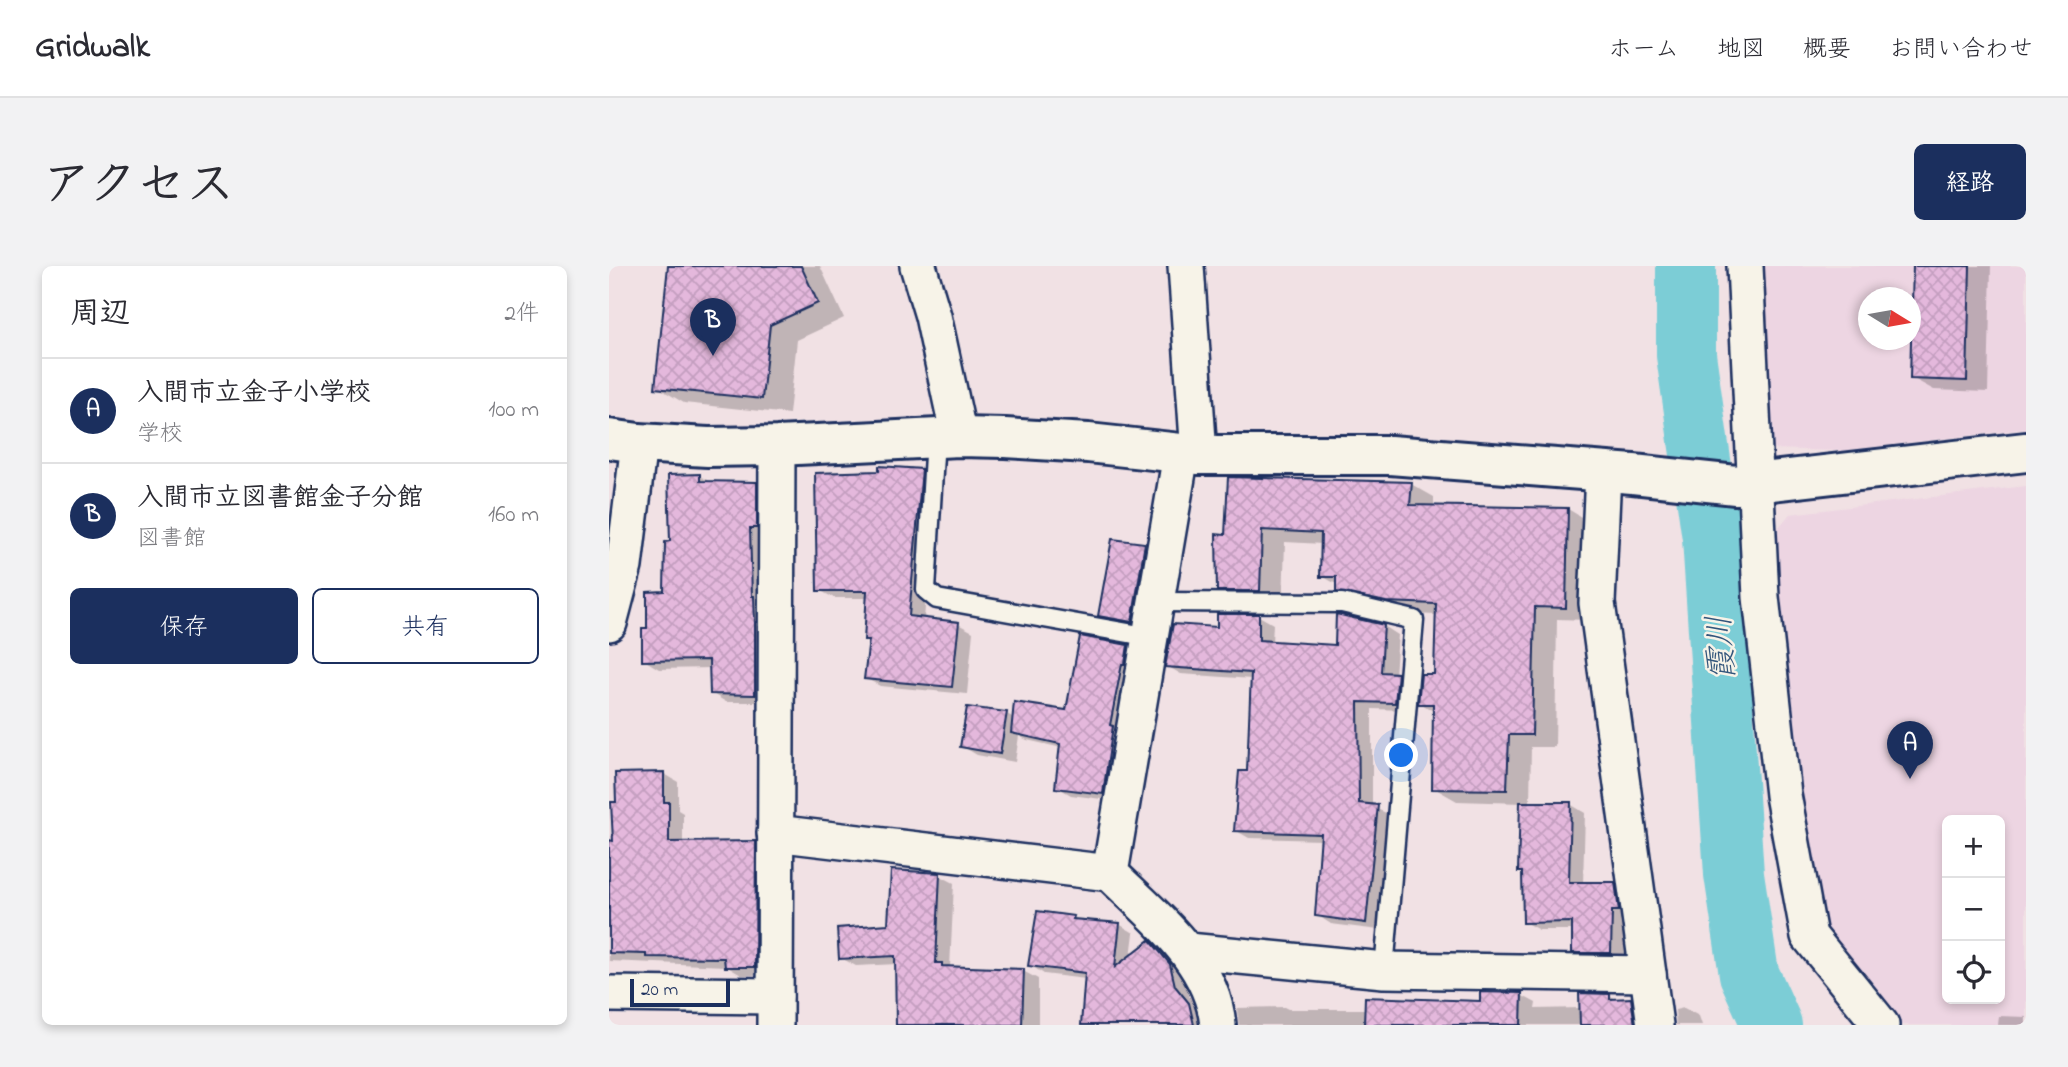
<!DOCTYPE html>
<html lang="ja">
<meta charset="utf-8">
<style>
:root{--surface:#fff;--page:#f2f2f3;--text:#2b2b33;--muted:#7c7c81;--line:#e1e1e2;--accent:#1b2f5e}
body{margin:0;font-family:"Indie Flower","Klee One",sans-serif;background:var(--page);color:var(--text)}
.controls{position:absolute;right:21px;bottom:21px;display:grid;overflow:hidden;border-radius:10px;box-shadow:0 4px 10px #0003}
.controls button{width:63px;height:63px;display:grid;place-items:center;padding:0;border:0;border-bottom:2px solid var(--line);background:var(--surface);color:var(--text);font:35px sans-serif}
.compass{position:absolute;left:1249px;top:21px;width:63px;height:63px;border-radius:50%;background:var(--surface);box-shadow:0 4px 10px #0003;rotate:101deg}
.scale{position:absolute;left:21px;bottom:18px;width:100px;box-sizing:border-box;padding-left:7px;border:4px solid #1b2f5e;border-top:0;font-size:19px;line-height:24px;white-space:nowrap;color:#1b2f5e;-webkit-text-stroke:5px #f7f3e8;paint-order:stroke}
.you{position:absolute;left:793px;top:490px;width:24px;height:24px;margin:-18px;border:5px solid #fff;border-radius:50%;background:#1a73e8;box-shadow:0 0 0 10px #1a73e833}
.badge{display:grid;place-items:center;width:46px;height:46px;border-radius:50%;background:var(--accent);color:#fff;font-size:23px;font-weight:700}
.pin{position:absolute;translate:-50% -58px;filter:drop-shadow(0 2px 4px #0008)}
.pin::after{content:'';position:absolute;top:37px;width:24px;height:21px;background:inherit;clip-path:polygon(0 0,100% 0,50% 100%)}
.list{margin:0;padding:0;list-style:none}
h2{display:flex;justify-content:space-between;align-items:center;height:91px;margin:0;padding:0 28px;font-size:30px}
h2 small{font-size:23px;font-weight:400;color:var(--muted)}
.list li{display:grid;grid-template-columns:46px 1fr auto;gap:21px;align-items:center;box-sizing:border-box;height:105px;padding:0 28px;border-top:2px solid var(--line)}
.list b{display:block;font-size:26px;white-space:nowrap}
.list p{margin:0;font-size:23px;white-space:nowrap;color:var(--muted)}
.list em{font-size:23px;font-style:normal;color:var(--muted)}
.actions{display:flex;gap:14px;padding:21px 28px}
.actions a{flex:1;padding:16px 0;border:2px solid var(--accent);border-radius:10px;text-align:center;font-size:24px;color:var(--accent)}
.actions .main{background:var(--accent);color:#fff}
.icon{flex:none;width:38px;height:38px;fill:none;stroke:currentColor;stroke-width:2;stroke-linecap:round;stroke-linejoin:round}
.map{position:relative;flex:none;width:1417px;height:759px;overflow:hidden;border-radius:10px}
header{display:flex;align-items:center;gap:42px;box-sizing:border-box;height:98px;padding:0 35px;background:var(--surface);border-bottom:2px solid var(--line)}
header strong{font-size:33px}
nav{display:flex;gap:38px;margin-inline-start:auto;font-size:24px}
.intro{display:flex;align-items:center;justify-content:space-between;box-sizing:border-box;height:168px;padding:0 42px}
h1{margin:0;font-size:49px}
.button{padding:18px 32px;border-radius:10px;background:var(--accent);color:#fff;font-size:24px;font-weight:700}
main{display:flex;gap:42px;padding:0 42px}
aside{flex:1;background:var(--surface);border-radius:10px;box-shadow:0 4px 10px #0003}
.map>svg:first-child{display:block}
</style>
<header>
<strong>Gridwalk</strong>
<nav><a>ホーム</a><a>地図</a><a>概要</a><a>お問い合わせ</a></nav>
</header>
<div class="intro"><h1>アクセス</h1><a class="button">経路</a></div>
<main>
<aside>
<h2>周辺<small>2件</small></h2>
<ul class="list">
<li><span class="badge">A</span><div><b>入間市立金子小学校</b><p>学校</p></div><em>100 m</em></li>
<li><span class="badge">B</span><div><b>入間市立図書館金子分館</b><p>図書館</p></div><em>160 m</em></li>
</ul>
<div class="actions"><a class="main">保存</a><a>共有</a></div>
</aside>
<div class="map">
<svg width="1417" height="759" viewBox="0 0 1417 759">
<defs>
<pattern id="building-cross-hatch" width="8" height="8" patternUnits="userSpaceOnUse" patternTransform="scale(1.75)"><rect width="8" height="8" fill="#e4b8dc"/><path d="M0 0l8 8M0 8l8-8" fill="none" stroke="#c39ebf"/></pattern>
</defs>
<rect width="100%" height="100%" fill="#f1e1e4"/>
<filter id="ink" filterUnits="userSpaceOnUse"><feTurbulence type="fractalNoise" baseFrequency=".0143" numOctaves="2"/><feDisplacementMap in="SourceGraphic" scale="14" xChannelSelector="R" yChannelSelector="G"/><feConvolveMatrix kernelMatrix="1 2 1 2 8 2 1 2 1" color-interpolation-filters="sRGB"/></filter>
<g filter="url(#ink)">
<!-- built -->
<g fill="#edd5e2" fill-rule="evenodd">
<path d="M1147,0H1417V163L1232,185L1159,183ZM1260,32H1302V74H1260Z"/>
<path d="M1417,220V759H1282L1211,665L1177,473L1158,275L1181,248ZM1338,554H1391V733H1338Z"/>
</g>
<!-- shadow -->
<g fill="#0003">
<path d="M58,0H211L235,52L188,74L180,148L75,137L48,121L60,5Z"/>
<path d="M1306,0H1382L1379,126L1325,124L1303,112Z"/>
<path d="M312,205L327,214L315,353L349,358L364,366L358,428L271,420L256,412L262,376L257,373L259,332H225L210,324Z"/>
<path d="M91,210L103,217H147L162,226L160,436H117L102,427V402L50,403L35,394L40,363L57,327L63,277Z"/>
<path d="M802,218L825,231V241L959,243L982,257L979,354L948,353L946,481H922L921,537L961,538L976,547L974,618H1006L1021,627L1017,695L979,694L964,686L965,664H930L915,656V607L911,605L913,537L848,535L825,522L826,446L811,437L827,410L828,349L802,348L752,338L729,325V319L713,310L714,278L676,276L674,337H632L609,324L617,270Z"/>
<path d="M505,275L536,279L551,288L538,363L506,358L491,349Z"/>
<path d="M650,350L664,358L663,377L728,381L775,360L789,369L786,409L803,417L800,444L763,443V541L782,549L770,664L722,658L708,649L713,574L640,572L626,564L639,507L643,413L572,408L558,400L610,363Z"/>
<path d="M519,380L533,388L508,535L462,529L448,521L453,482L418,474L410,470L406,496L368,489L353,480L359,443L398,448L405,452L459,446Z"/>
<path d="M54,507L69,516V544L74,547V577H146L161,585L160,709H132L117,700L0,695V576H5Z"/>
<path d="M330,609L345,617L341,702L414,705L429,713V759H289L288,698L247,700L232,692L281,660Z"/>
<path d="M464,651L471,655L510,658L525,667L522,691L541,676L556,685L575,708L580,730L601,759H474L477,713L435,708L421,699Z"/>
<path d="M912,729L927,737L926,743L972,742L1000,729L1009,734H1022L1036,742L1039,759H630L628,742L675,741L679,743H757L872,737Z"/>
<path d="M1075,742L1090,750L1093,759H1067L1066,744Z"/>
<path d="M1390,750L1417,751V759H1389Z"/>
</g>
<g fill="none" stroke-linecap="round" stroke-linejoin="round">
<!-- river -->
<path stroke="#7ccdd6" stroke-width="60" d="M1077,0V89L1103,272L1125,608L1140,708L1163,759"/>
</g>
<!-- building -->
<g fill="url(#building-cross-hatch)" stroke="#1b2f5e" stroke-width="2">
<path d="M59,0H192L209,37L161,59L153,133L46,122Z"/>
<path d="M1304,0H1361L1358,115L1301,113Z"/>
<path d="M270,200L313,203L300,350L350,356L343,421L255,413L260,374H255L258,325H208L206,207L270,205Z"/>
<path d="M91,208V215L148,216V262H141L143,330H145L146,357V429L101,428L100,394L33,395V362H38V326L55,325L56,276L61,275L59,209Z"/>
<path d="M619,211L803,216L801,239L959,242L957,342L926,341L923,469H900L898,524L823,523L824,438H809L812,408H825L827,338L777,336L727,326V311H711L712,267L653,264L651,325H608L607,268L616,269Z"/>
<path d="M503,273L536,277L523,356L489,350Z"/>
<path d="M608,348H650V374L726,379L727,348L775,359L772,406L789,407L786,437L749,436L750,537L769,539L757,657L706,650L712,568L625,565L630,505H638L642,407L556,401L564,358L608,361Z"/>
<path d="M471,370L519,379L516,398H513L501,459L504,460L494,528L446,522L451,478L402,467L405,436L457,444Z"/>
<path d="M358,441L398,446L391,488L351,481Z"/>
<path d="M55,506V536H60V576L147,575L146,701H116L115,692L37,691V688L0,687V574L4,575L2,536H7L6,507Z"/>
<path d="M911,536H962L960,616H1006L1010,645H1003L1002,687H963V656L914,657L913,606H909Z"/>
<path d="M282,604L331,607L327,697H333V700L415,703L413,759H287L286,690L230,693L228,662L279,658Z"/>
<path d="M428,645L465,650L464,653L511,657L506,701L541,674L561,698L566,720L580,737L585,759H472L476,707L419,700Z"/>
<path d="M871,726L913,727L912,759H755L756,731L871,735Z"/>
<path d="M970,727L1001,728V733L1022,732L1026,759H971Z"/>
</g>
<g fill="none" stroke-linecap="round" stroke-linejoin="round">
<defs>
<g id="service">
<path d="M326,172L317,324L328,333L542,371"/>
<path d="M548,336L733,337L805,354L775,704"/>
</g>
<g id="minor">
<path d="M309,0L324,50L350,171"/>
<path d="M577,0L590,189"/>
<path d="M1136,0L1152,331L1174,529L1200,670L1272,759"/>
<path d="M572,188L501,607C544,650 603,694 609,759"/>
<path d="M994,207L988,337L1046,759"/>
<path d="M0,357L15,300L30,177"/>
<path d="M166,567L501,607"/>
<path d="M579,685L775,704L1039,708"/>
<path d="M0,728L166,730"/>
<path d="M166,759L168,180"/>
</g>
<path id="tertiary" d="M0,173L30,177L99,181L168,180L350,171L396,172L479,177L590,189H781L1024,208L1127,219L1417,186"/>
</defs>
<!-- service casing -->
<use href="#service" stroke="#1b2f5e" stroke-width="23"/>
<!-- minor casing -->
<use href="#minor" stroke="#1b2f5e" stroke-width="40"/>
<!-- tertiary casing -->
<use href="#tertiary" stroke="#1b2f5e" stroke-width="44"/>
<!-- service -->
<use href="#service" stroke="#f7f3e8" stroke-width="18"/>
<!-- minor -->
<use href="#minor" stroke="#f7f3e8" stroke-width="35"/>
<!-- tertiary -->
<use href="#tertiary" stroke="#f7f3e8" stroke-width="38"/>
</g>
</g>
<g text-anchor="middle" stroke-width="5" stroke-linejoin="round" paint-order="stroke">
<!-- water labels -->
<g font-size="33" font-style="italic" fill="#33567c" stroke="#f7f3e8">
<text transform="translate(1110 382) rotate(-94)" y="12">霞川</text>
</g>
</g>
</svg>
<div class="controls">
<button>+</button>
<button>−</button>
<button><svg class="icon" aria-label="locate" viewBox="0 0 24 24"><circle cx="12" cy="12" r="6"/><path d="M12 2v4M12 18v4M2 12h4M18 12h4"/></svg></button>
</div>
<svg class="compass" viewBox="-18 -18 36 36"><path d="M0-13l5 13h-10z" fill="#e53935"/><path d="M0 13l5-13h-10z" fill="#7c7c81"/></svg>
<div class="scale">20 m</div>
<div class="you"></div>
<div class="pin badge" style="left:1301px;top:513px">A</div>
<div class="pin badge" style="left:104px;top:90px">B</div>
</div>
</main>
